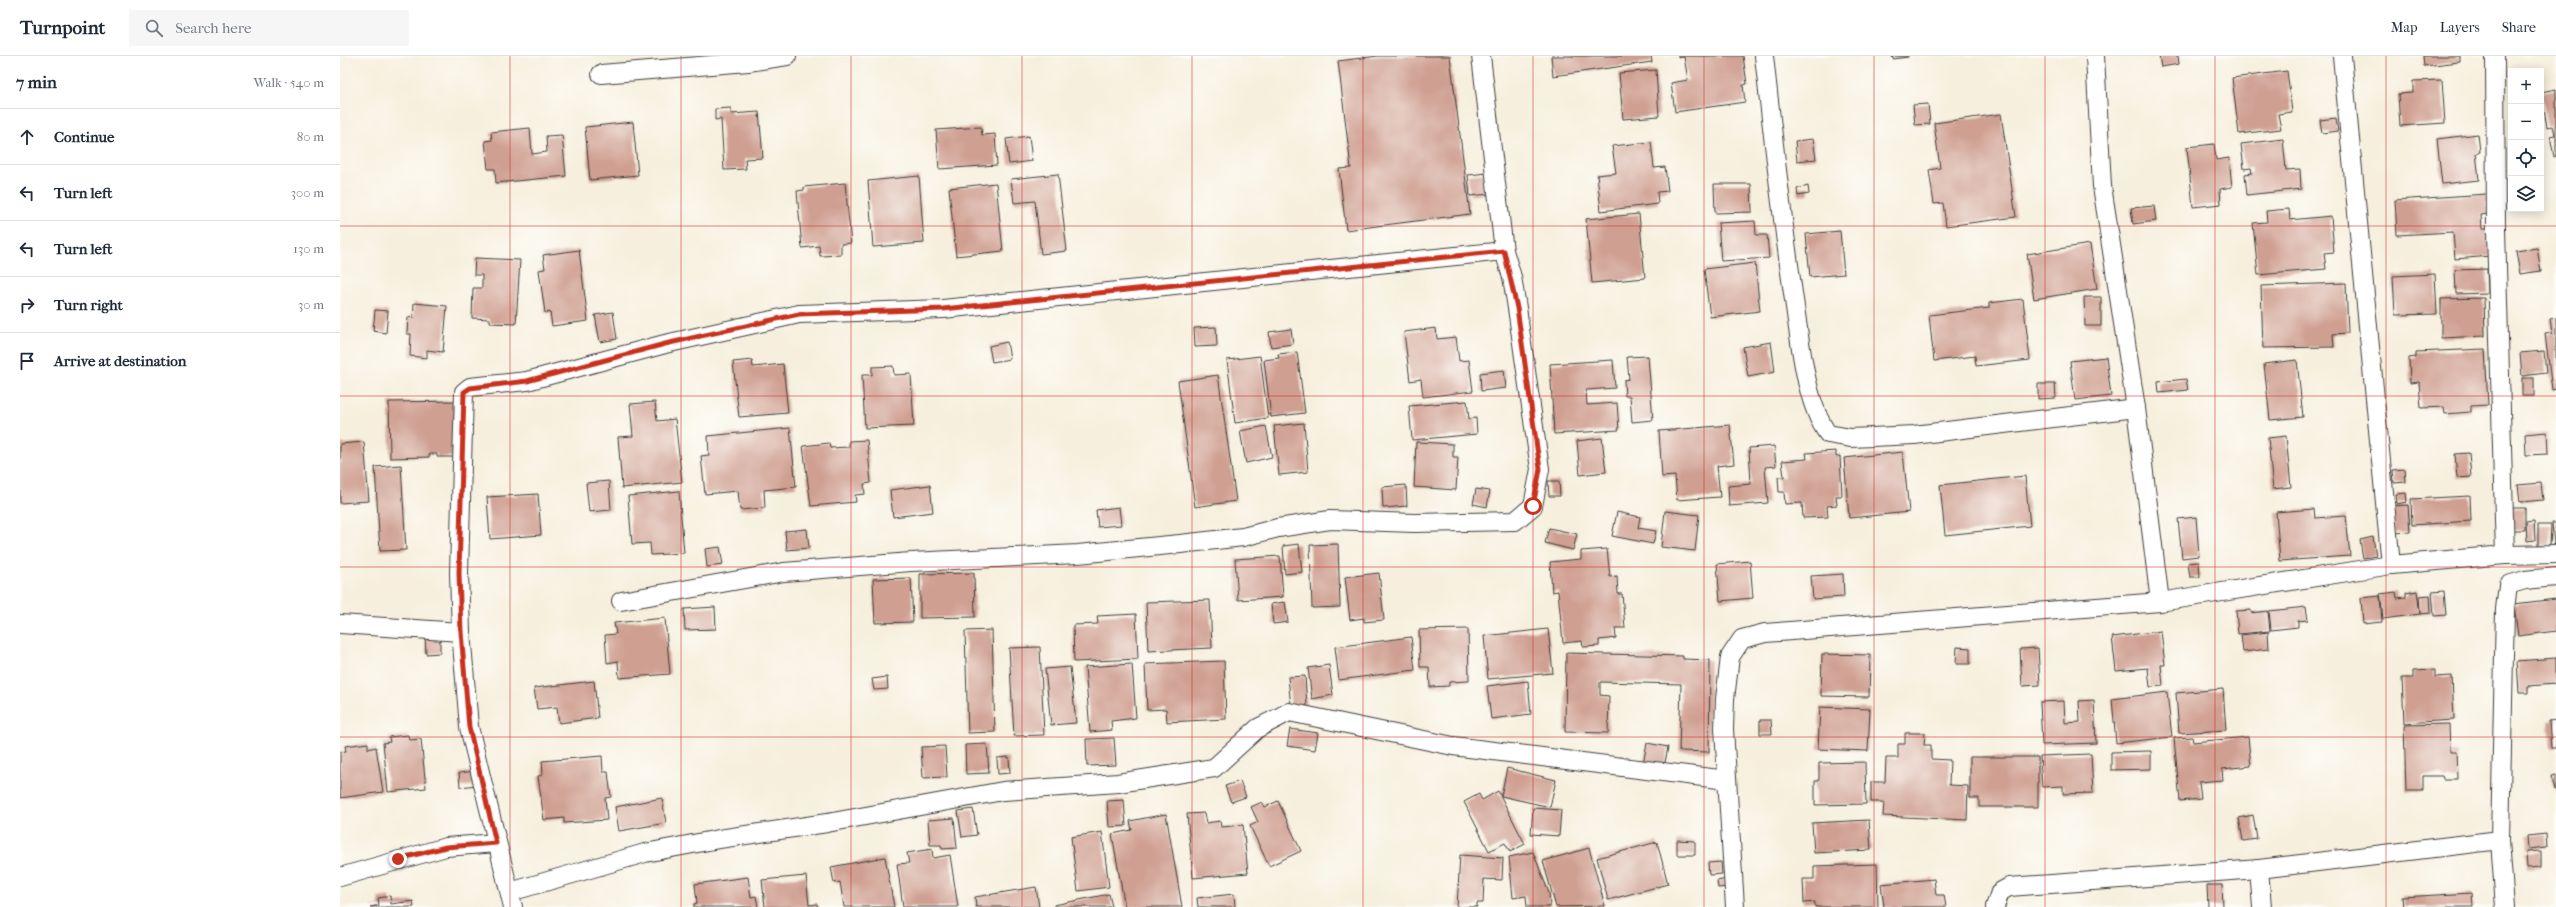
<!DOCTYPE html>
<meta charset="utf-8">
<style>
:root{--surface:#fff;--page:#f6f6f7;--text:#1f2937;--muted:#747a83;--line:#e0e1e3}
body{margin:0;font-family:"IM FELL French Canon",serif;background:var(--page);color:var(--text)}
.controls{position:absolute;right:12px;top:12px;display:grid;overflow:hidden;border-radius:0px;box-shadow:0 2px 10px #0003}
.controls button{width:36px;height:36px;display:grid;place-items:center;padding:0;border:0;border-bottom:1px solid var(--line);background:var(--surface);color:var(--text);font:20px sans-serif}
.stop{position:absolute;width:12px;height:12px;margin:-9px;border:3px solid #c8321e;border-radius:50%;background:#fff}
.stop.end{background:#c8321e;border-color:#fff;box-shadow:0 1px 4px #0008}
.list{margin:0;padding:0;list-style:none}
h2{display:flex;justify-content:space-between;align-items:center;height:52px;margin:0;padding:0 16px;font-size:17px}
h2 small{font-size:13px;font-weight:400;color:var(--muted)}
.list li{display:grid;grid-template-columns:26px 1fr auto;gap:12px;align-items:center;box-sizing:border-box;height:56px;padding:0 16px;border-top:1px solid var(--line)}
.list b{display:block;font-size:15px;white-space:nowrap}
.list em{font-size:13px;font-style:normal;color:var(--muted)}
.icon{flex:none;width:22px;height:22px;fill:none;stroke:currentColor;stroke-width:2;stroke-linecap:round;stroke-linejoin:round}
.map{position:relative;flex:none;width:2216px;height:851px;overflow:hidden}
header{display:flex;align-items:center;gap:24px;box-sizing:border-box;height:56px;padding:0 20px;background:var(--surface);border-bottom:1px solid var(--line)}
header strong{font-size:19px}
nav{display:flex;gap:22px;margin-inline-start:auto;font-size:14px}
.search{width:280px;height:36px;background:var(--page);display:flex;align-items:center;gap:10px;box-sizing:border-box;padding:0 14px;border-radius:0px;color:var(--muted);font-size:15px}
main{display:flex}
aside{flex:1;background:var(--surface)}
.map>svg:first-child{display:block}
</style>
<header>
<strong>Turnpoint</strong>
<div class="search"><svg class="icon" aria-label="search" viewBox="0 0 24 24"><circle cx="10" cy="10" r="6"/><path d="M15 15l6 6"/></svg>Search here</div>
<nav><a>Map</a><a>Layers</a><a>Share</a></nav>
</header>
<main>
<aside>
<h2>7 min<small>Walk · 540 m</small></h2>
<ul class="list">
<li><svg class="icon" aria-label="ahead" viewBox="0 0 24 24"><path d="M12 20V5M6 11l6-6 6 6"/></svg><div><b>Continue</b></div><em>80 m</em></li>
<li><svg class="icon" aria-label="left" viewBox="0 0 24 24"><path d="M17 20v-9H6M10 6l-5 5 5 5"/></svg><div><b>Turn left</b></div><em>300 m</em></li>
<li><svg class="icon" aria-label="left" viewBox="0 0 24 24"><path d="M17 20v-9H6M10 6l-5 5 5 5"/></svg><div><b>Turn left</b></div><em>130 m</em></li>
<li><svg class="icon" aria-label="right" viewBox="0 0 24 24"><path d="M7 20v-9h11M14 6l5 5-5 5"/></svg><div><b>Turn right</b></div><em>30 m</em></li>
<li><svg class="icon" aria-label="arrive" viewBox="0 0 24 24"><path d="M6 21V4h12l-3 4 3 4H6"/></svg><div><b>Arrive at destination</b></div></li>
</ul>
</aside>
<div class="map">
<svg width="2216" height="851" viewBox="0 0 2216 851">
<rect width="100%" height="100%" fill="#fdfcf7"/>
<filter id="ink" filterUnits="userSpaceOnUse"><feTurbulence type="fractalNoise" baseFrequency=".025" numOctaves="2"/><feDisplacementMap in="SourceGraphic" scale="8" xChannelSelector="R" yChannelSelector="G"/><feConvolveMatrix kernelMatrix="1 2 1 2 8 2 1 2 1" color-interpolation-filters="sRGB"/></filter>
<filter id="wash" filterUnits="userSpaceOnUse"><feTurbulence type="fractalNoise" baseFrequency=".012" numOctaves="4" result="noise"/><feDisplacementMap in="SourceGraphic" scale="16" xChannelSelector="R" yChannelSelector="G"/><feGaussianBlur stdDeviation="0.9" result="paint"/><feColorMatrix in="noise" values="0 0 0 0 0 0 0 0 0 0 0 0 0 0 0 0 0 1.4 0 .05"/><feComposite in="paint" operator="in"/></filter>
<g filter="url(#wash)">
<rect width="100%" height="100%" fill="#f6efdd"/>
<g id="blocks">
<!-- building -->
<g fill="#cf9f91">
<path d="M1038,0H1110L1130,158L1006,174L999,113L1011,112L998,5Z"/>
<path d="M1211,0H1311L1312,6L1213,20Z"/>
<path d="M1338,0H1403L1407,28L1403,29L1405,46L1335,56L1331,27L1348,24L1344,1L1338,2Z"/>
<path d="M1552,0H1568V1L1553,3Z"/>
<path d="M1819,0H1838L1839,8L1821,11Z"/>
<path d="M2083,0H2120V6L2084,10Z"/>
<path d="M1316,14L1319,60L1283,63L1279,17Z"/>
<path d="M1947,15L1952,56L1938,58L1941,73L1899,78L1892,22Z"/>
<path d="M2102,24L2105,67L2060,70L2058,38L2073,37V25Z"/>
<path d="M2216,33V100L2214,101L2210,80L2215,79L2213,70L2207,71L2201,36Z"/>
<path d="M1588,48L1590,68L1575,69L1573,49Z"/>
<path d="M391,52V58L419,56L423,102L405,103L406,113L384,114L381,63L375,64V53Z"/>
<path d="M1661,58L1676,161L1606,170L1603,147L1594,148L1589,114L1600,112L1594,67Z"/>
<path d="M1996,62L1998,75L1982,77L1980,64Z"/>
<path d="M293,66L298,119L250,124L245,71Z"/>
<path d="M641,71L642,79L655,78L657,109L599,113L596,74Z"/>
<path d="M190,72L192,98L207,96L206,80L222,79L226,120L156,127L155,113H148L145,85L152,84L151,76Z"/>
<path d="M2138,78L2140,96L2136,97L2139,124L2102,128L2097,83Z"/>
<path d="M689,80L692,105L669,108L666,83Z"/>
<path d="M1473,83L1476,103L1457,105L1455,85Z"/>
<path d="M1943,83L1946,114L1960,113L1961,133L1907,139L1905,118L1912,117L1911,112L1904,113L1901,88Z"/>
<path d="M1311,86L1314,112L1325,111L1328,135L1317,136L1318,148L1261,155L1257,119L1276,117L1272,90Z"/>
<path d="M1874,88L1876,104L1889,102L1892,131L1880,133L1881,148L1853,151L1847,91Z"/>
<path d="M1148,117L1150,138L1130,140L1128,119Z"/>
<path d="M718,118L727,195L701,198L695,145L674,147L671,123Z"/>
<path d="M579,120L584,187L533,191L528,125Z"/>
<path d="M505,127L511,187L501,188V199L480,200L479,190L462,192L457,135L464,134V131Z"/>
<path d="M656,127L663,195L616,200L609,132Z"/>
<path d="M1374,128H1411L1412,156L1375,157Z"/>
<path d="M1468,130L1469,138L1458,140L1457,133Z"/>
<path d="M2147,138L2148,158L2141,159L2142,173H2149L2151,200L2115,203L2113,176L2057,179L2055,144Z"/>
<path d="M1814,150L1816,165L1793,168L1791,152Z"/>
<path d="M1949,153L1950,164L1991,160L1994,196L1984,197L1986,213L1918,219L1913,167L1927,166L1926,155Z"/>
<path d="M1299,158L1305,222L1252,227L1246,163Z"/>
<path d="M1415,165L1416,179H1427L1429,202L1381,205L1378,167Z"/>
<path d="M1500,175L1504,218L1470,221L1466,178Z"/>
<path d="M1750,188L1757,233L1694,243L1687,198Z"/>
<path d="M2197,192L2201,215L2180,218L2176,195Z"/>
<path d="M239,194L248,265L212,270L210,256L205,257L199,214L205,213L203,199Z"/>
<path d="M135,202L180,204L176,268L150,267V263L132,262L133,232H142V219H134Z"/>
<path d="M1415,207L1420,255L1370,261L1364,213Z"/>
<path d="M2147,213L2148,237L2116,238L2115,214Z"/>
<path d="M2095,218L2097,258L2055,259L2053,220Z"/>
<path d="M2006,227L2008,277L1993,278L1994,291L1923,292L1921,230Z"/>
<path d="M1744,241H1761V270H1745Z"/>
<path d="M2144,242L2145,280L2101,282V243Z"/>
<path d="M1683,243L1690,304L1636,310L1635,300L1594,305L1589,259L1649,252V247Z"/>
<path d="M74,247L107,250L103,296L87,294V302L70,300L71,278H67L68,261L73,262Z"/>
<path d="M35,254L48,255L46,277L33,275Z"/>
<path d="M273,256L277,283L260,286L255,259Z"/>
<path d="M2216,262V333L2212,334L2205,278L2212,277L2210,263Z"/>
<path d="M876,271L877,290L855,291L854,272Z"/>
<path d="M1096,272L1097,283L1116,281L1119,305L1129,304L1133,335L1083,341L1081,323L1070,325L1064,276Z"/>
<path d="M951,273L953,288L931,291L929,276Z"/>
<path d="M667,286L670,303L652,306L649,290Z"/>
<path d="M1431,286L1435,316L1408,321L1403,291Z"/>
<path d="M2145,293L2148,349L2131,350V356L2105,358L2104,351L2081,352L2079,326L2070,327L2069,302L2076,301V296Z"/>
<path d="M2204,295L2206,317L2182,320L2180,297Z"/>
<path d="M957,296L965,357L931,361L924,304L939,302L938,298Z"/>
<path d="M920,300L928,362L895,367L887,304Z"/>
<path d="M1308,300L1313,364L1292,366L1290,340H1285L1284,324L1289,323L1287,301Z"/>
<path d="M1766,301L1771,340L1735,344L1730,305Z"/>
<path d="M412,304L413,311L443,308L448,357L399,361L393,306Z"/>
<path d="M1273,304L1275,332L1246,334L1247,349L1277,347L1279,374L1214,378L1210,308Z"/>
<path d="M1957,304L1963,361L1930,364L1924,308Z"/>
<path d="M553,310L554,319L571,318L574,370L525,372L522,319H532V311Z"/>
<path d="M1164,314L1166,332L1141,335L1140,317Z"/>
<path d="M878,319L896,445L855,451L838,325Z"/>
<rect x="2182" y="322" width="12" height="18"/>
<path d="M1846,323L1848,334L1819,337L1818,326Z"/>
<path d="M1698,328H1715L1716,342L1698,343Z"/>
<path d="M117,345L120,401H97V398H89V401L50,402L49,346Z"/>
<path d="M1127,345L1129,363L1136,362L1137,378L1072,384L1069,350Z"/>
<path d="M315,346L317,365L335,363L342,426L282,432L278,381L293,380L290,348Z"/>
<path d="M964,367L968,416L939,419L934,370Z"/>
<path d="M1390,369L1394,408L1377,410L1380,441L1337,444L1335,420L1322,421L1319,375Z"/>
<path d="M926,370L932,401L906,407L900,375Z"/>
<path d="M450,372L456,431L424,434L425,452L400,454L398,435L365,438L361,400L369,399L368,380Z"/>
<path d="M2207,376L2208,398L2186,399L2185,378Z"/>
<path d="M1946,380L1951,431L1933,433L1928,382Z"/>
<path d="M1262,382L1266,416L1240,419L1237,385Z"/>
<path d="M527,384L531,427L524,428L525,438L515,439L516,446L471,450L463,390L489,387L490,392L509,391V385Z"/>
<path d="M24,386L29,445L0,447V388Z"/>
<path d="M1076,386L1113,388V401H1118L1116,434L1074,431Z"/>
<path d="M1434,390L1436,410L1425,411L1428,447L1389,450L1388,430L1411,428L1409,392Z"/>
<path d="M1496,395V401L1500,400L1502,440H1496L1497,449L1487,450L1488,461L1463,462L1462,447L1445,448L1444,436H1439L1438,421H1444L1442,405L1467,403L1466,397Z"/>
<path d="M1563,396L1569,456L1509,462L1504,402Z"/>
<path d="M2129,397L2131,421L2117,422L2115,398Z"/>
<path d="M61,409L66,494L40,495L35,411Z"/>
<path d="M2065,413L2066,426L2054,427L2053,414Z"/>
<path d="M1685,420L1690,470L1605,479L1600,429Z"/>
<path d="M269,425L271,454L249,456L246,427Z"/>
<path d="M1208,425H1219L1220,440H1209Z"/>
<path d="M2201,427L2203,444L2180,446L2178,429Z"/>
<path d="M590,429L593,456L553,461L550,434Z"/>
<path d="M1066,429L1067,450L1043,452L1042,431Z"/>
<path d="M1136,433L1150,435L1147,451L1133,448Z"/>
<path d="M339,435L344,497L311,499L310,487L292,488L288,440Z"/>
<path d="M2066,437L2067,446L2057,448L2056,438Z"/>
<path d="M198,438L201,479L150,483L147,441Z"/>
<path d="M2130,440L2131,465L2072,469L2071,443Z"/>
<path d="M2068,449L2070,476L2054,477L2052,450Z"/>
<path d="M779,451L781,469L758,471L756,454Z"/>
<path d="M2172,452H2185V474H2173Z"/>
<path d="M1974,453L1975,462L2006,460L2010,500L1940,505L1936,456Z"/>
<path d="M1325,455L1359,459L1355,495L1321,491Z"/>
<path d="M1277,456L1300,461L1298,472L1316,475L1313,488L1272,480Z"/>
<path d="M1856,461L1859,500L1842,502L1838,463Z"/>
<path d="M2194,465L2195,484L2187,485L2186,466Z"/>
<path d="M2212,467H2216V489H2214Z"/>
<path d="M2198,469H2211L2210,490L2198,489Z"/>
<path d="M1209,472L1237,478L1233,494L1205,487Z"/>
<path d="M467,473L469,492L447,494L445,475Z"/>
<path d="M2033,481L2036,500L2023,502L2020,484Z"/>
<path d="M959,488L962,516L945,518L943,490Z"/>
<path d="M998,488L1000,551L972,552L970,489Z"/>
<path d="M380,491L383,509L367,511L365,493Z"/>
<path d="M1267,493L1270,521L1277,520L1278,538H1282L1285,572H1275L1276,582L1259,584V590L1243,591L1242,585L1223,587L1218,535L1212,536L1210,506L1241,503V495Z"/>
<path d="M940,500L943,541L898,544L895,503Z"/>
<path d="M1410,505L1413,542L1380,545L1377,508Z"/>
<path d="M1859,506L1860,521H1850L1848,507Z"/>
<path d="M634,517L635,561L580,562V518Z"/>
<path d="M1039,517L1044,564L1024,566V562L1010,564L1005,521Z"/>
<path d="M1503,518L1504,541L1473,543L1471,520Z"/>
<path d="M571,522L573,566L535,567L533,523Z"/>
<path d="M2077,535L2080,558L2043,563L2040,538L2056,536L2057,542L2066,541V537Z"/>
<path d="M2104,535L2106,559L2094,560L2092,536Z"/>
<path d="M2090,539L2091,557L2080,558L2079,540Z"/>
<path d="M2040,540L2042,566L2023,568L2021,542Z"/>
<path d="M2216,543V575L2178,580L2174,548Z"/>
<path d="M870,544L872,592L808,595L806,546Z"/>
<path d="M945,546L948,566L933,568L931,548Z"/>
<path d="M375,551L376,573L345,574L344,553Z"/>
<path d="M1966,551L1968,564L1958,565V571L1931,574L1929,555Z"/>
<path d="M1911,554V557L1928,555L1930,575L1898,578L1896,555Z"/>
<path d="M796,558L798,603L734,606L733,569L758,568L757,560Z"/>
<path d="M325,562L330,618L279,622L278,605L267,607L265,579L276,578L274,567Z"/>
<path d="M1128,573L1129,625L1109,626V630L1090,631L1089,611H1080L1079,574Z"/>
<path d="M1208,573L1213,617L1148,623L1144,580Z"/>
<path d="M652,574L655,676L628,677L625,575Z"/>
<path d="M1821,575L1825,609H1821L1823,630L1810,631L1808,612L1776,615L1772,581Z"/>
<path d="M1928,576L1929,593L1903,596L1901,579Z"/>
<path d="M100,579V597L86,598L85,580Z"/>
<path d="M1071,581L1075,614L999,624L995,591Z"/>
<path d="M700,591L704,679L674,680L669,592Z"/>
<path d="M1617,591L1630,592V608H1616Z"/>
<path d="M1698,592L1700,629L1682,630L1680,593Z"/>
<path d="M1226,597L1343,600V603L1370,604L1369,696L1339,695L1341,628L1260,626V639L1269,640L1268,677L1225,676Z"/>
<path d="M1482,598L1530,599L1529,641L1481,640Z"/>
<path d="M2216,602V628L2188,630V637H2179L2177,605Z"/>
<path d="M884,605L886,663L827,666L826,653L807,654L805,608Z"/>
<path d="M792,608L796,662L771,665L772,674L750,676L745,611Z"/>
<path d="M989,609L993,639L972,643L968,612Z"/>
<path d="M730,611L736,667L711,669L705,613Z"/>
<path d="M2095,614V621L2112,620L2114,664L2064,667L2062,622H2073V615Z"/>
<path d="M965,620L967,650L951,651L948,621Z"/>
<path d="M547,621L548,633L534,634L532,623Z"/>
<path d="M254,625L258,662L219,667L217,651L197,653L194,632Z"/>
<path d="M1188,625L1191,658L1151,663L1147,630Z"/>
<path d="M1883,633L1886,674L1839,677L1836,637Z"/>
<path d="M1827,636L1832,681L1776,687L1772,643Z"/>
<path d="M1754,644L1756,687L1702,689L1700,646L1724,645L1725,667L1740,666L1739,645Z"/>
<path d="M1480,651L1530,653L1528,695L1478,693Z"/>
<path d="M1420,664H1431L1432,678H1420Z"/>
<path d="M2216,664V692H2211L2209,665Z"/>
<path d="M2109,668L2110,696H2117L2118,723H2103L2102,720H2083V735H2066L2064,669Z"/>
<path d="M950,673L978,677L975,694L947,690Z"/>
<path d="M1565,677H1585L1584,689H1591V703L1610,704L1609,729L1628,730L1627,764L1543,760L1544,746H1531V726H1545L1546,702H1558V688H1565Z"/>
<path d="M68,679L69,684L81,683L86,732L48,736L43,687L50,686L49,681Z"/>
<path d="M1852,681L1853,686L1908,681L1911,710L1882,713L1883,724L1859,726L1861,743L1840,745L1834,682Z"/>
<path d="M774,682L776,709L747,710L746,683Z"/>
<path d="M28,687V693L36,691L43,736L0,742V696L6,695L5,690Z"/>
<path d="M1307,687L1328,691L1324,712L1303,708Z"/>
<path d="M647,688L649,717L626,718L625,689Z"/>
<path d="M605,690L607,721L583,722L581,691Z"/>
<path d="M1811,695V713L1771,714V696Z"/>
<path d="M1751,698L1753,737L1723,738V730L1702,731L1700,700Z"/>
<path d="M262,700L263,716H268L271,741L265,742L267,764L224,767V762L204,764L198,720L203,719L202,705Z"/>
<path d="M669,701L670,717L658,718L657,702Z"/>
<path d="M1630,701H1698V751H1639V742H1630Z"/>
<path d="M1525,706L1526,748L1475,749V725H1479V707Z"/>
<path d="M1167,712L1216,724L1210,751L1161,740Z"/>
<path d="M136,715L137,729L120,731L119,717Z"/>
<path d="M2216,719V734H2215L2212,720Z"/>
<path d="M900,725L906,741L891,746L885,730Z"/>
<path d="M1158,735L1185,788L1170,796L1165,787L1149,795L1124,746L1139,738L1142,744Z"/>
<path d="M322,742L326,767L279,775L275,751Z"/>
<path d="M784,744L786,770L769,771L767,745Z"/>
<path d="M938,745L961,795L929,810L910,770L918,766L911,751L922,746L925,751Z"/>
<path d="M1193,752L1221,754L1219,780L1191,778Z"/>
<path d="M633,753L637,779L622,781L618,755Z"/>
<path d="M864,757L866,767L880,765L881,771L903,769L908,817L853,822L847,758Z"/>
<path d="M826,758L842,851H785L772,778L792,774L790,765Z"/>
<path d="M1913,759L1917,783L1903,785L1899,762Z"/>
<path d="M614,762L617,792L602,793L601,789H590L588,764Z"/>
<path d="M1529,764L1531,794L1474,797L1472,767Z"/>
<path d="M762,776L769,831L738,835L731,781Z"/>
<path d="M2206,778L2207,791L2188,793L2187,780Z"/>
<path d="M1337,784L1355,785V799H1337Z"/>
<path d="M1317,786L1328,828L1268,844L1257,802Z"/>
<path d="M1249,792L1265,850L1216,851L1203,805Z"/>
<path d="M592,793L593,802L610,799L618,851H563L557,808L569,807L567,797Z"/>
<path d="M2201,795V811L2187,812L2186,796Z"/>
<path d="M1193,796L1209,837L1210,851H1187L1186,840L1173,842L1169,801Z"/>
<path d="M1120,799L1163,802L1162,824L1144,823L1143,847H1137V851H1117Z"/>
<path d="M545,801L554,851H504L500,826L494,827L491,811Z"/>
<path d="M1381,806L1382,818L1369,819L1368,807Z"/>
<path d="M1537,808L1538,851H1475V846L1464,847L1463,823H1474V810Z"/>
<path d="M466,820L469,849L477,848L478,851H425L422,824Z"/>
<path d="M408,821L411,841L416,840L418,851H354V848L357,847L355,828Z"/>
<path d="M1386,823L1387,831L1378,832L1377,825Z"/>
<path d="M1594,823L1596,839H1604L1606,851H1544L1541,828Z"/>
<path d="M1867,829H1882L1883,851H1868Z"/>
<path d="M696,831L699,851H636L635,841Z"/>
<path d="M2132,837L2133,851H2063L2062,841Z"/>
<path d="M769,838L772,851H714V849Z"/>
<path d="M894,838L895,851H858L857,842Z"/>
<path d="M50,840L51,848L73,845L74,851H30L39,849L38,842Z"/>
</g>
</g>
</g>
<g filter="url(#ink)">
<use href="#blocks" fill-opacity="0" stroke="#3d3c39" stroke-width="1"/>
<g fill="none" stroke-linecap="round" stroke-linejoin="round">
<defs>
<g id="street">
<path d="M1424,0C1433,82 1442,163 1454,244C1460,283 1465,347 1488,378L1511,382L1574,379L1796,352"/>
<path d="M1755,0L1762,130L1796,352L1820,546"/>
<path d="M2002,0L2051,509"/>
<path d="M2155,0L2156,174L2165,499"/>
<path d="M261,18L408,6L447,0"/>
<path d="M281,545L444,516L571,506L738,498L840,488L903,481L938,472L990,464L1074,467L1175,465L1193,450L1200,413L1177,252L1172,221L1164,195L1141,0"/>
<path d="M0,568L121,576"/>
<path d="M1919,813L1922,851"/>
<path d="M0,821L106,791L156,787"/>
<path d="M170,836L305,797L379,783L487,767L663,735L778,727L874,712L918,672L949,656L1113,690L1387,724"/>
<path d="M173,851L129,671L121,576L119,517L124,336L130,331L187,325L325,288L459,258L603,253L1164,195"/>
<path d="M1395,851L1384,673L1385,643L1390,601L1402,583L1425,577L1820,546L2051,509L2165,499L2216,498"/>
<path d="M1655,851L1660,836L1669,831L1919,813L2160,784"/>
<path d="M2165,851L2160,784L2165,553L2168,529L2185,524L2216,521"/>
</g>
</defs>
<!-- street casing -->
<use href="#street" stroke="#3d3c39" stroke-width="20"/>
<!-- street -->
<use href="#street" stroke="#fff" stroke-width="18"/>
</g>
</g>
<g fill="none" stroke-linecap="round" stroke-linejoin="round" filter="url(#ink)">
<!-- route -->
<path stroke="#c8321e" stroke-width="5" d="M58,803L106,791L156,787L129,671L121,576L119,517L124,336L130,332L187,325L325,288L459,258L603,253L1164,195L1177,252L1200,413L1193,450"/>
</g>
<!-- grid -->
<path fill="none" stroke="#d62828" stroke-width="1" stroke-opacity="0.55" d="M170,0V851M341,0V851M511,0V851M682,0V851M852,0V851M1023,0V851M1193,0V851M1364,0V851M1534,0V851M1705,0V851M1875,0V851M2046,0V851M0,170H2216M0,340H2216M0,511H2216M0,681H2216"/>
</svg>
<div class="controls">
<button>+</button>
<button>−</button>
<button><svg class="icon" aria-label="locate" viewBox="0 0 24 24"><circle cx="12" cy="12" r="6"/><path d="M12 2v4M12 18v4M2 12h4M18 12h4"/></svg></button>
<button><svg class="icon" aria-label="layers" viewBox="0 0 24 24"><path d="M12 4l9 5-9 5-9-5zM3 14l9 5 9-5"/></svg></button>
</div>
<div class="stop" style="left:1193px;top:450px"></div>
<div class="stop end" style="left:58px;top:803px"></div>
</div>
</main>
